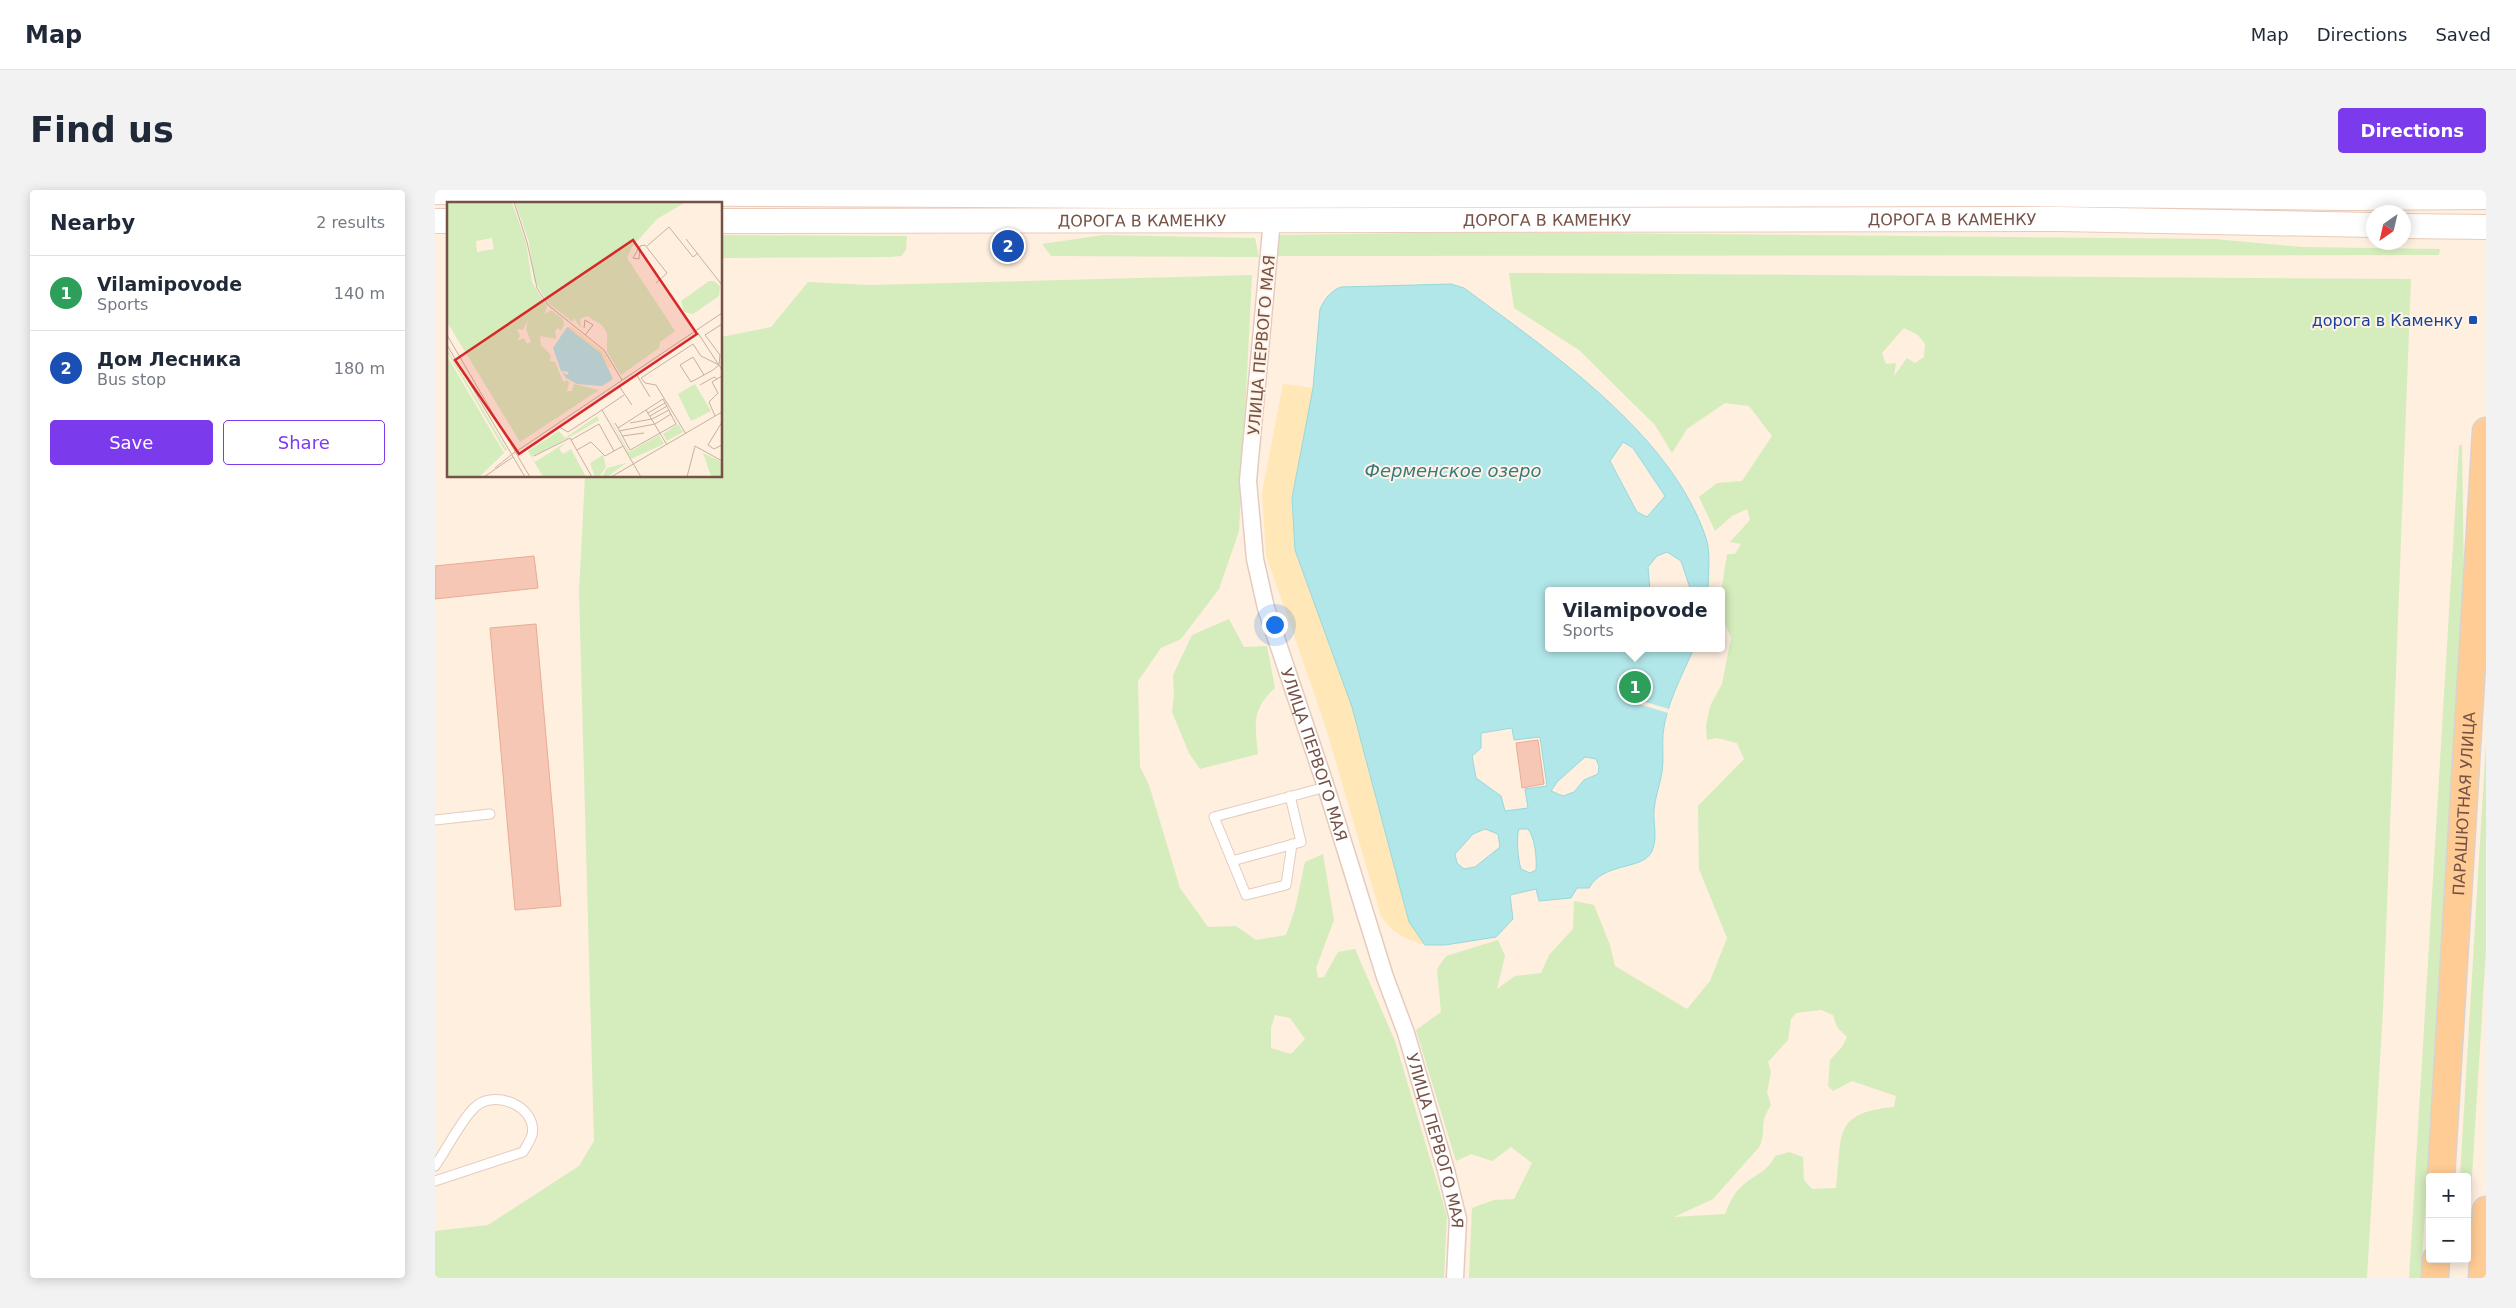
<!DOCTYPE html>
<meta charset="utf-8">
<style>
:root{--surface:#fff;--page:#f2f2f3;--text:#1f2937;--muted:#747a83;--line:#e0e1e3;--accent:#7c3aed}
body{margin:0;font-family:"DejaVu Sans",sans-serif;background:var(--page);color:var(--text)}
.controls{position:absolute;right:15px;bottom:15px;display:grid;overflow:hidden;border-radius:5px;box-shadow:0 2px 12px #0003}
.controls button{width:45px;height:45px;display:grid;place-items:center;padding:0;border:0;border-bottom:1px solid var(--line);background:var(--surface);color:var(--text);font:25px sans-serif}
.compass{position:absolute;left:1931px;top:15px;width:45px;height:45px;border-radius:50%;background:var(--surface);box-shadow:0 2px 12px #0003;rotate:214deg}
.you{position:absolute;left:839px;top:434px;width:18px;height:18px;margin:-12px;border:4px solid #fff;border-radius:50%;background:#1a73e8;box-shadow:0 0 0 8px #1a73e833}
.badge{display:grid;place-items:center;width:32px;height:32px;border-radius:50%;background:var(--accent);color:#fff;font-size:16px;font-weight:700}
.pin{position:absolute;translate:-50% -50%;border:2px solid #fff;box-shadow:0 1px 5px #0006}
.popup{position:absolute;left:1110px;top:397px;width:180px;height:65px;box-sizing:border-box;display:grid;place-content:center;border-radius:5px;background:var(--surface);filter:drop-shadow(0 1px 4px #0005);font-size:16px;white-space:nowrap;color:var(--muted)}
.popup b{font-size:19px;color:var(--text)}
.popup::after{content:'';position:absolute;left:50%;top:100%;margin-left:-10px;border:10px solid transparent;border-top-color:var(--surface)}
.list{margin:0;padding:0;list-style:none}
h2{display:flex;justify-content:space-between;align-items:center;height:65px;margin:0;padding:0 20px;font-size:21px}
h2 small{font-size:16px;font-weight:400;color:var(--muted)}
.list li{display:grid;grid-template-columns:32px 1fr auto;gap:15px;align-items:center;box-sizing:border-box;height:75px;padding:0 20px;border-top:1px solid var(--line)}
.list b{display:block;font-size:19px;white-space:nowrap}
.list p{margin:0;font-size:16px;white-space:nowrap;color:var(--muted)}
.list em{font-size:16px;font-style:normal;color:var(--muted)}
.actions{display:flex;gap:10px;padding:15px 20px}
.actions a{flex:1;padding:11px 0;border:1px solid var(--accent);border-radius:5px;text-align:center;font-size:18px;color:var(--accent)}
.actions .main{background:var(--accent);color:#fff}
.map{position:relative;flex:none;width:2051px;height:1088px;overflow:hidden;border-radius:5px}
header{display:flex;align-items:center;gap:30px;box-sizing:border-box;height:70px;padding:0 25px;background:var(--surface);border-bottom:1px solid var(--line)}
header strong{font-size:24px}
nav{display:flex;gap:28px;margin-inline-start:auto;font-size:18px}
.intro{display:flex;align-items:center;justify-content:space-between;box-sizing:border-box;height:120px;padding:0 30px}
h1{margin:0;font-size:35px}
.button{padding:12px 22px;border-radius:5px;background:var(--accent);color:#fff;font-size:18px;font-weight:700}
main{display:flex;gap:30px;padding:0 30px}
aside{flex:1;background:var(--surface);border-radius:5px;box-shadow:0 2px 12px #0003}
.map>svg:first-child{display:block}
</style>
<header>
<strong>Map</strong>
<nav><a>Map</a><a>Directions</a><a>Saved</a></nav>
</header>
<div class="intro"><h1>Find us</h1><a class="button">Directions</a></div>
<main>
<aside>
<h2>Nearby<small>2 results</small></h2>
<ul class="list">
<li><span class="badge" style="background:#2e9e5b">1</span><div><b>Vilamipovode</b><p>Sports</p></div><em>140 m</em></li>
<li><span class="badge" style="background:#1a4fb4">2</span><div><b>Дом Лесника</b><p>Bus stop</p></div><em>180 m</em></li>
</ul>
<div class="actions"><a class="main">Save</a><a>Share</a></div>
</aside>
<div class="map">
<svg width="2051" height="1088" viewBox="0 0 2051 1088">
<rect width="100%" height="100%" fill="#feefdf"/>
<!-- green -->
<g fill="#d5ecbd" fill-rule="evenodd">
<path d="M1048,42L1779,49L1866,57L2005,59L2004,65L842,66L845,45Z"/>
<path d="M286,45L472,46L471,60L466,66L455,67L286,68Z"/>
<path d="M668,45L820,48L824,67L616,66L607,54Z"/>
<path d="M1074,83L1976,89L1948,820L1932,1088H1034L1037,1018L1059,1010L1079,1009L1097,973L1076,957L1057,971L1036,964L1021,971L981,840L1006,822L1002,779L1011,766L1063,750L1070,766L1062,799L1080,786L1106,783L1114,765L1138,739L1139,711L1159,715L1175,755L1180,776L1252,819L1275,791L1292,748L1264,679L1263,616L1309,569L1302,553L1282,548L1272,550L1271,536L1275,516L1287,494L1296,448L1286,424V403L1292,364H1300L1306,354L1295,352L1315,330L1312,319L1297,326L1280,341L1264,307L1282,293L1307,291L1337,246L1314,216L1290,213L1252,239L1237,263L1220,235L1144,160L1079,118ZM1469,138L1483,145L1490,154L1489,167L1480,173L1472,168L1459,186L1461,173L1451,174L1447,163ZM1386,820L1398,825L1402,837L1412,847L1407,857L1395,870L1393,896L1398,901L1417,891L1461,906L1459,917C1395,923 1408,947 1401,998L1377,999L1369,990L1368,967L1354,962L1340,966C1333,982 1318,985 1306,997C1298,1004 1294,1014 1290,1024L1239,1027L1278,1009L1325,956C1332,937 1323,935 1336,915L1332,902L1336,882L1333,872L1353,850L1356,829L1361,823Z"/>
<path d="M817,85L804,341L784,399L746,449L726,458L703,491L705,577L714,595L745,698L773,737L801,736L821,750L851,745L860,719L870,672L888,664L899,730L881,778L883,788L889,787L903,762L920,759L960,851L1012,1026L1009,1088H0V1041L53,1035L144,976L159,951L144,401L150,286H286V147L336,137L373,92L435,95ZM840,825L855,828L870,849L856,864L836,858V838Z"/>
<path d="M2024,255H2027L2029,396L1986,1088H1974Z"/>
<path d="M794,429L809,457L832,456L840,498C816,520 820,534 823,564L765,579L754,563L737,522L739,504L738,485L757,445Z"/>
<path d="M2051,552V760L2032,1067V987H2025Z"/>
</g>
<!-- sand -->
<path fill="#ffe7b8" d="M848,194L878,198L857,308L860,360L917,517L974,732L990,755C971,749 958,744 946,726L890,535L831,365L827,303Z"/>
<!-- water -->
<path fill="#b2e7e9" stroke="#97d8dc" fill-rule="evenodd" d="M1016,94L1029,98C1114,161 1236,243 1271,348C1276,363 1273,385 1273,401H1256L1246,371L1232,362L1222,366L1213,377L1215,401H1114V458H1259C1247,486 1231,514 1228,544C1227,557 1229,570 1227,582C1225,595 1220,607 1219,620C1218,634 1223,647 1217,661C1208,681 1169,671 1154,698H1142L1136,708L1104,711L1101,699L1075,705L1078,729L1061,747L1010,755H990L974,732L917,517L860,360L857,308L878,198L885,119C890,109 895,101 906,97ZM1188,252L1198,258L1230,306L1212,327L1202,322L1175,271ZM1077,538L1079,550L1105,547L1112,596L1090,599L1093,618L1070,621L1066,606L1041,588L1037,566L1046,558V543ZM1150,567L1161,569L1164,576L1163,584L1149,590L1139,602L1128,606L1116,601L1122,592ZM1050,639L1063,644L1065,657L1040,677L1029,679L1022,673L1020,664L1038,644ZM1084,639H1093C1100,648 1102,668 1101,680L1095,683L1086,679C1083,670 1081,647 1084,639Z"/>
<!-- pier -->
<path fill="#feefdf" d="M1196,479L1215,486L1207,511L1234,519L1233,523L1187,509Z"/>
<!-- building -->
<g fill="#f6c7b4" stroke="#eaab93">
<path d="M99,366L103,398L0,409V376Z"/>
<path d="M101,434L126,716L80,720L55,438Z"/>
<path d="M1196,483L1211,487L1204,512L1188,507Z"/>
<path d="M1103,550L1109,594L1087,598L1081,553Z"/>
</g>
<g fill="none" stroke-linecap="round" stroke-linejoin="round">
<defs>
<g id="lane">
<path d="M0,630L55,624"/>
<path d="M857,654L851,695L811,705L779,627L891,597"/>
<path d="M797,671L866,652L855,606"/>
<path d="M0,976C12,959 25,932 39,918C58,898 103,916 97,945C95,951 91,957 88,962L0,991"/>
</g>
<g id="street">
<path id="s1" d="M837,30L813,291L820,369L831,418L891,597L950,787L971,843L1011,980L1023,1029L1020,1088"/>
</g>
<g id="secondary">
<path d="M0,2L693,6L1582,4L1910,8L2051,7"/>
<path d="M0,31H14"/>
<path id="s2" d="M286,31L1624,29L1938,35"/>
<path d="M1968,36L2051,37"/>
</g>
<g id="primary">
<path id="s3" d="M2006,987L2051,241"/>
<path d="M2000,1088L2001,1069"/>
<path d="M2047,1088L2051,1020"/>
</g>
</defs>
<!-- lane casing -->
<use href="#lane" stroke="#e5cbbd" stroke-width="11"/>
<!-- street casing -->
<use href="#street" stroke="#e5cbbd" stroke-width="19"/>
<!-- secondary casing -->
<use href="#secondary" stroke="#eacbba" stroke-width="26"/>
<!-- primary casing -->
<use href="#primary" stroke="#dbd2cf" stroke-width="29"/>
<!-- lane -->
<use href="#lane" stroke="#fff" stroke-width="9"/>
<!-- street -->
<use href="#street" stroke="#fff" stroke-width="16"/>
<!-- secondary -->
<use href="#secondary" stroke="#fff" stroke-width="24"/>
<!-- primary -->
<use href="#primary" stroke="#ffcc95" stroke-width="26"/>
</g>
<!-- markers -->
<rect fill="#1a4fb4" stroke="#fff3e7" stroke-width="2" x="2033" y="125" width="10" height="10" rx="2.5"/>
<g text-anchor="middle" stroke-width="4" stroke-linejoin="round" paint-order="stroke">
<!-- street labels -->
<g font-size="16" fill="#765145" stroke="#fff3e7">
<text dy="6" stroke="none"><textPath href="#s2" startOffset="1231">ДОРОГА В КАМЕНКУ</textPath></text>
<text dy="6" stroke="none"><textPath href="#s2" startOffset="421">ДОРОГА В КАМЕНКУ</textPath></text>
<text dy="6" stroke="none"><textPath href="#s2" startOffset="826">ДОРОГА В КАМЕНКУ</textPath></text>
<text transform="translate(826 155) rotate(-85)" y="6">УЛИЦА ПЕРВОГО МАЯ</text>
<text dy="6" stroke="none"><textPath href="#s1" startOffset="545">УЛИЦА ПЕРВОГО МАЯ</textPath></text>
<text dy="6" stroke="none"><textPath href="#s3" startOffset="374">ПАРАШЮТНАЯ УЛИЦА</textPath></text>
<text dy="6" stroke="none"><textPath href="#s1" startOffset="950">УЛИЦА ПЕРВОГО МАЯ</textPath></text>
</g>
<!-- transit labels -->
<g font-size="16" fill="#164399" stroke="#fff3e7" text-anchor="end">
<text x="2028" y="136">дорога в Каменку</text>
</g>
<!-- water labels -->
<g font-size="18" font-style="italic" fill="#377a7e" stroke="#fff3e7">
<text x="1018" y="287">Ферменское озеро</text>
</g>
</g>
<!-- overview -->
<g transform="translate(12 12)">
<rect width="275" height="275" fill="#feefdf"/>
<path d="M0,0H65L79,40L85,80L100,104L98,112L104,108L116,117L117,123L114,129L111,126L108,129L109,137L93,134L94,143L104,153L103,159L108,160L117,181L119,178L122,180L120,189H125L127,182L152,188L73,240L0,120ZM45,36L47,47L30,50L29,39ZM81,117L79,127L84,140L80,142L77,136L70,139L73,134L70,127L76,128ZM68,0H239L210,17L185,45L180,56L228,129L213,140L212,146L174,173L160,150V131L155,123L140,114L133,117L134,126L127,116L126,120L102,102L87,78L82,40ZM262,79H267L273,84L272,94L246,112L237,110L234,99ZM0,147L60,248L58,249L0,150ZM0,154L57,251L32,275H0ZM248,182L264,209L244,219L231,192ZM158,208L182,250L212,233L217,242L184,257ZM150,214L152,218L130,231L85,255L88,260L121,239L112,247L116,252L124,247L139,275H96L81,249L112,229L118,236ZM231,222L236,230L220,239L216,232ZM256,251L275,260V275L264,274ZM156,253L159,265L152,275H148L143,261ZM179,261L160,275H155L160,266Z" fill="#d5ecbd" fill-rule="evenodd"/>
<path d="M120,125H125L156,149L165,165L162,166L154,151Z" fill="#ffe7b8"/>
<path d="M120,125L154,151L166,177L155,184L130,182L119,176L115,170L120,173L122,170L114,169L106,146Z" fill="#b2e7e9"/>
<path fill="none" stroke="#c8b0a1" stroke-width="1" d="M67,0L80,40L90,86L101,103L157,148L175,178M239,37L275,83M193,44L186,56L192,57L193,44L198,43L220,71L209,81M200,44L222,25L246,55L251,51M137,126L138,118L146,123L138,133M251,131L275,168M0,133L83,275M0,143L78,275M189,172L203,195M257,173L246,155L233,163L244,180L257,173L266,168L272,163M253,183L267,175L270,177M172,184L185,203M155,208L177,193M199,208L220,243M201,211L218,201M203,214L220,204M268,214L262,200L271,191L265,180L275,174M168,221L171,226L216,197L229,222L183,248L171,226M183,221L205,217L222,208M112,225L121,230L155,208L194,275M172,229L208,222L224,212M239,232L209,183L198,181L194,176L246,142L254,154L272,163L273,153L258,133L275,122M175,234L197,231M275,243L267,247L261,243L275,220M130,248L144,240L158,254L167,249M64,253L275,111M87,254L123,236L124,238M48,266L64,253M37,275L66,255M145,275L124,238L152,222L167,249L176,244M164,275L275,210M240,275L248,244L275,259"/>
<path fill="#d62828" fill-opacity="0.15" stroke="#d62828" stroke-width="2.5" d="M186,38L250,132L72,252L8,158Z"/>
<rect width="275" height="275" fill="none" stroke="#765145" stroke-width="2.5"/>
</g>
</svg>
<div class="controls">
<button>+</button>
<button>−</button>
</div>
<svg class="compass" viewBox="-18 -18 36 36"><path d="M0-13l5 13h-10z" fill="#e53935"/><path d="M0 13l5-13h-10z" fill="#747a83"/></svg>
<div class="you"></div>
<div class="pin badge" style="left:1200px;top:497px;background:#2e9e5b">1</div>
<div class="popup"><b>Vilamipovode</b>Sports</div>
<div class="pin badge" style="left:573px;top:56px;background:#1a4fb4">2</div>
</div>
</main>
